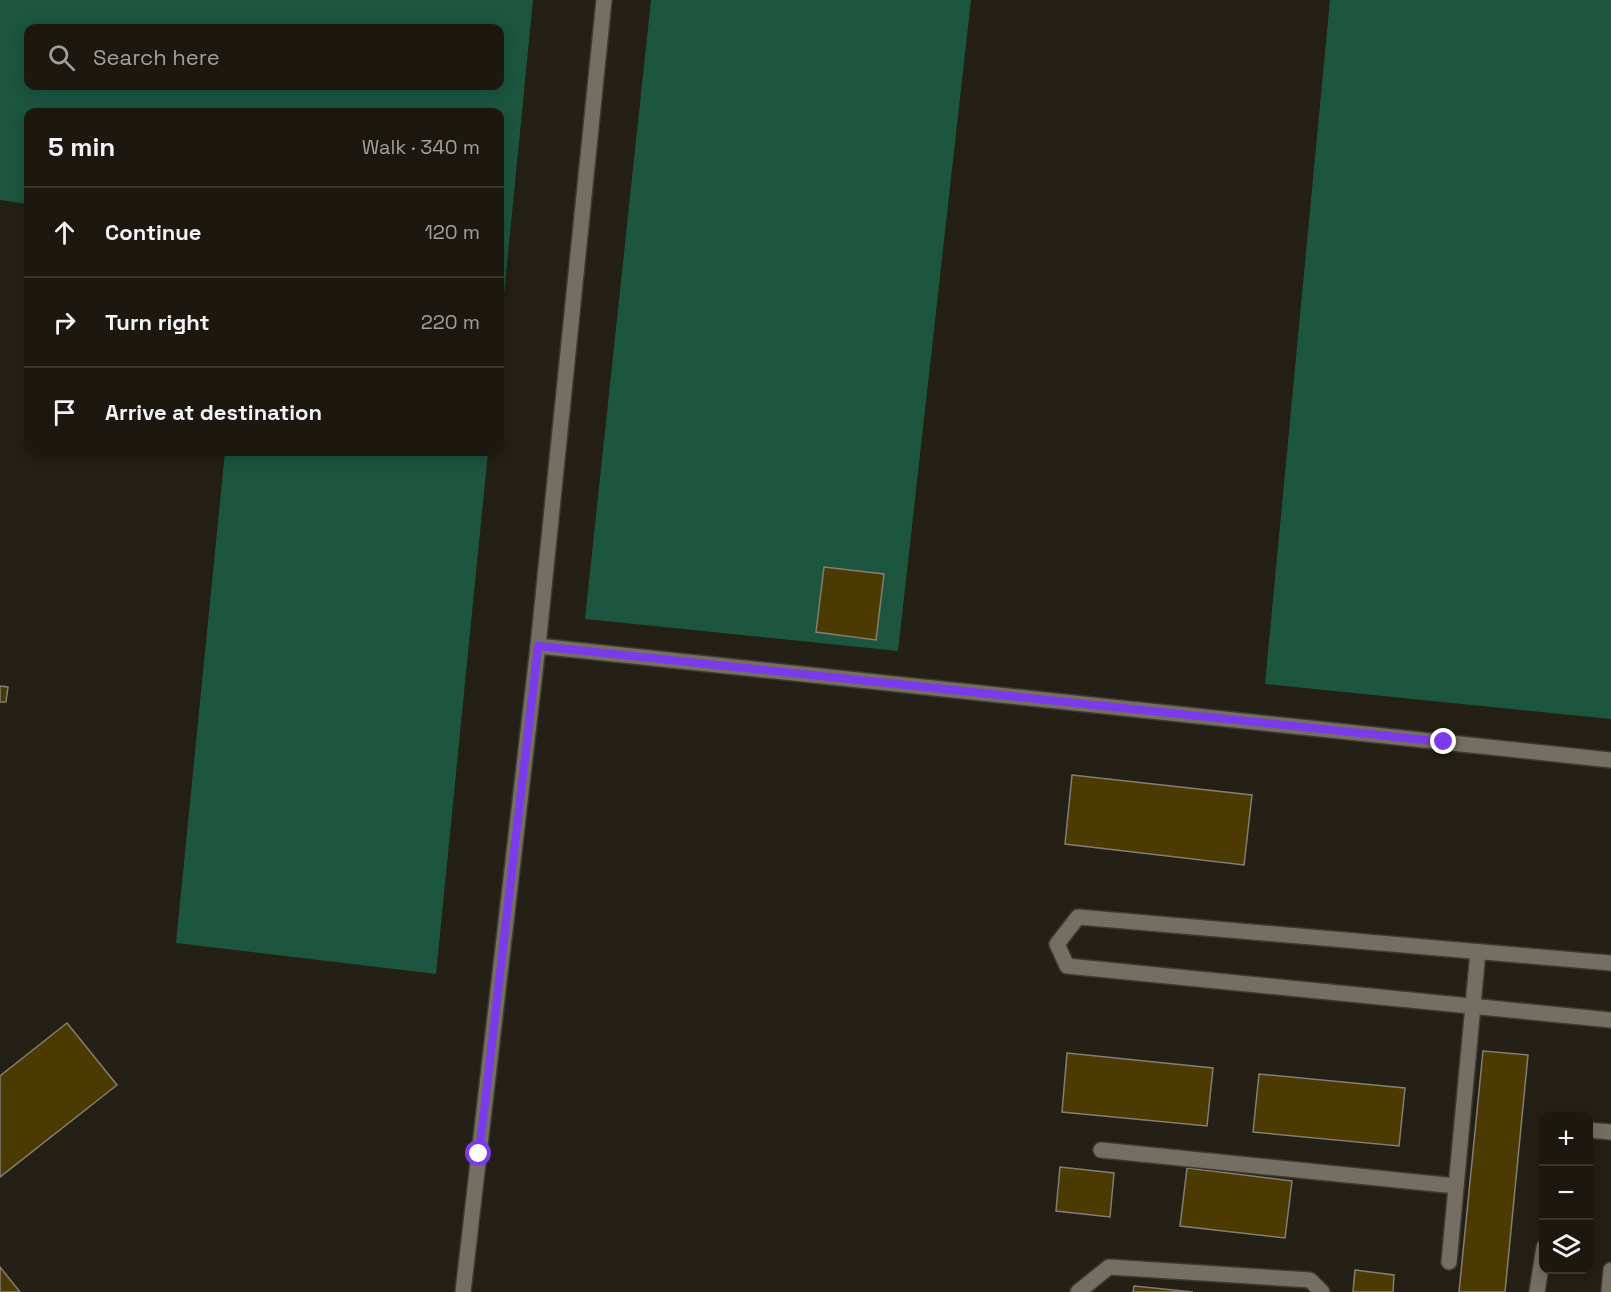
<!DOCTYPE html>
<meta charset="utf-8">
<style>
:root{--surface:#1c1810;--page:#252119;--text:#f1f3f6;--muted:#a0a09f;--line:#3a3730}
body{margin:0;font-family:"Space Grotesk",sans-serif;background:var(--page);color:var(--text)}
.controls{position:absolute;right:18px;bottom:18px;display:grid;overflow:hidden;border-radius:12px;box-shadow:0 3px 15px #0003}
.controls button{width:54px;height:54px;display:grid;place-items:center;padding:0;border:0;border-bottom:2px solid var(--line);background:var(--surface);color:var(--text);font:30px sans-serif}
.stop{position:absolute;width:18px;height:18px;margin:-14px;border:4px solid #7c3aed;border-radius:50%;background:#fff}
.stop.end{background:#7c3aed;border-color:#fff;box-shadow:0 2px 6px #0008}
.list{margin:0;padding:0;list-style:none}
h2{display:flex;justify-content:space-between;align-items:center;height:78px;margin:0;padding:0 24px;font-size:26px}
h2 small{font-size:20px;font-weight:400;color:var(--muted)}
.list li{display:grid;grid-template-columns:39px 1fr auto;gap:18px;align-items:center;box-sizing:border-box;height:90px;padding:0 24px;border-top:2px solid var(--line)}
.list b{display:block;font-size:22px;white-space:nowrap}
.list em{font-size:20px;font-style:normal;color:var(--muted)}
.icon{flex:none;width:33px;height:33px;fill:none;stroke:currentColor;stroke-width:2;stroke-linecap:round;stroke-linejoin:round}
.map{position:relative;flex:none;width:1611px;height:1292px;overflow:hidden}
.search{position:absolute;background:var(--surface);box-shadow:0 3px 15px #0003;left:24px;top:24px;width:480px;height:66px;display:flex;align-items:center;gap:15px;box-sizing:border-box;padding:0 21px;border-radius:12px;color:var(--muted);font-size:22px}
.panel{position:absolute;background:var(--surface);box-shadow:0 3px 15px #0003;left:24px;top:108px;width:480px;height:348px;border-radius:12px}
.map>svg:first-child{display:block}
</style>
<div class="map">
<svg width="1611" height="1292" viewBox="0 0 1611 1292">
<rect width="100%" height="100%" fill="#252015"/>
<!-- forest -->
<g fill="#1c563f" fill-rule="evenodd">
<path d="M0,0H533L500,335V112H28V204L0,200ZM500,28V86H28V28Z"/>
<path d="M651,0H971L898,651L585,619Z"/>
<path d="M1330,0H1611V719L1265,684Z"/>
<path d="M225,452H488L436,974L176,943Z"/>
</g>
<!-- building -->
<g fill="#4b3a02" stroke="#847e71" stroke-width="1.5">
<path d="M824,567L884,574L876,640L816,632Z"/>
<path d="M0,686L8,687L6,702H0Z"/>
<path d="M1072,775L1252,795L1244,865L1065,844Z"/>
<path d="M67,1023L117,1085L0,1177V1076Z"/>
<path d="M1483,1051L1528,1055L1505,1292H1459Z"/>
<path d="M1067,1053L1213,1068L1207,1126L1062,1112Z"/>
<path d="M1259,1074L1405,1088L1399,1146L1253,1132Z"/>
<path d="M1060,1167L1114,1173L1110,1217L1056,1211Z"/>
<path d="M1187,1168L1292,1181L1285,1238L1180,1226Z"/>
<path d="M0,1267L20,1292H0Z"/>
<path d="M1355,1270L1394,1275L1393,1292H1353Z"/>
<path d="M1134,1286L1193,1292H1133Z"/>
</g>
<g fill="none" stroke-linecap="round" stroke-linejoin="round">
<defs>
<g id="lane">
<path d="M604,0L538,646L1611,760"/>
<path d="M1611,963L1078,917L1057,944L1067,966L1611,1020"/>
<path d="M1588,1130L1611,1132"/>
<path d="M1101,1150L1456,1186"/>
<path d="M1449,1262L1478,952"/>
<path d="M463,1292L538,646"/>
<path d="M1078,1292L1109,1267L1310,1280L1322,1292"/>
<path d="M1537,1292L1544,1247"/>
<path d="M1609,1292L1611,1270"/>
</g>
</defs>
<!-- lane casing -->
<use href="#lane" stroke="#3e3a33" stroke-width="18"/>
<!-- lane -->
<use href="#lane" stroke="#746f62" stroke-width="15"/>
</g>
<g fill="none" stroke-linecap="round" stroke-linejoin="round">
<!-- route -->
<path stroke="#7c3aed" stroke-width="8" d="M479,1154L538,646L1444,742"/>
</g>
</svg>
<div class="controls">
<button>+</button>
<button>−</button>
<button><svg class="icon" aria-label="layers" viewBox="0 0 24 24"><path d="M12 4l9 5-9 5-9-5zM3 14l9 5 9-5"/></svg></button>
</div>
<div class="stop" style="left:479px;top:1154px"></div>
<div class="stop end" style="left:1444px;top:742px"></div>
<div class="search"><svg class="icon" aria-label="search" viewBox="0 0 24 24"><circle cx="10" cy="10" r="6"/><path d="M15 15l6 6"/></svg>Search here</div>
<section class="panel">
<h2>5 min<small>Walk · 340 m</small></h2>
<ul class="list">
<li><svg class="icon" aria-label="ahead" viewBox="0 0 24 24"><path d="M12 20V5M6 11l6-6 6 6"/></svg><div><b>Continue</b></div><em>120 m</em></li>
<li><svg class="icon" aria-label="right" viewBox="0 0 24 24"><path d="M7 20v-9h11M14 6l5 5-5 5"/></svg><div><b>Turn right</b></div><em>220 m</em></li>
<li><svg class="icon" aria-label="arrive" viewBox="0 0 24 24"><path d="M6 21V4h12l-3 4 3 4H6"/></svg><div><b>Arrive at destination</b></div></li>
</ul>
</section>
</div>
